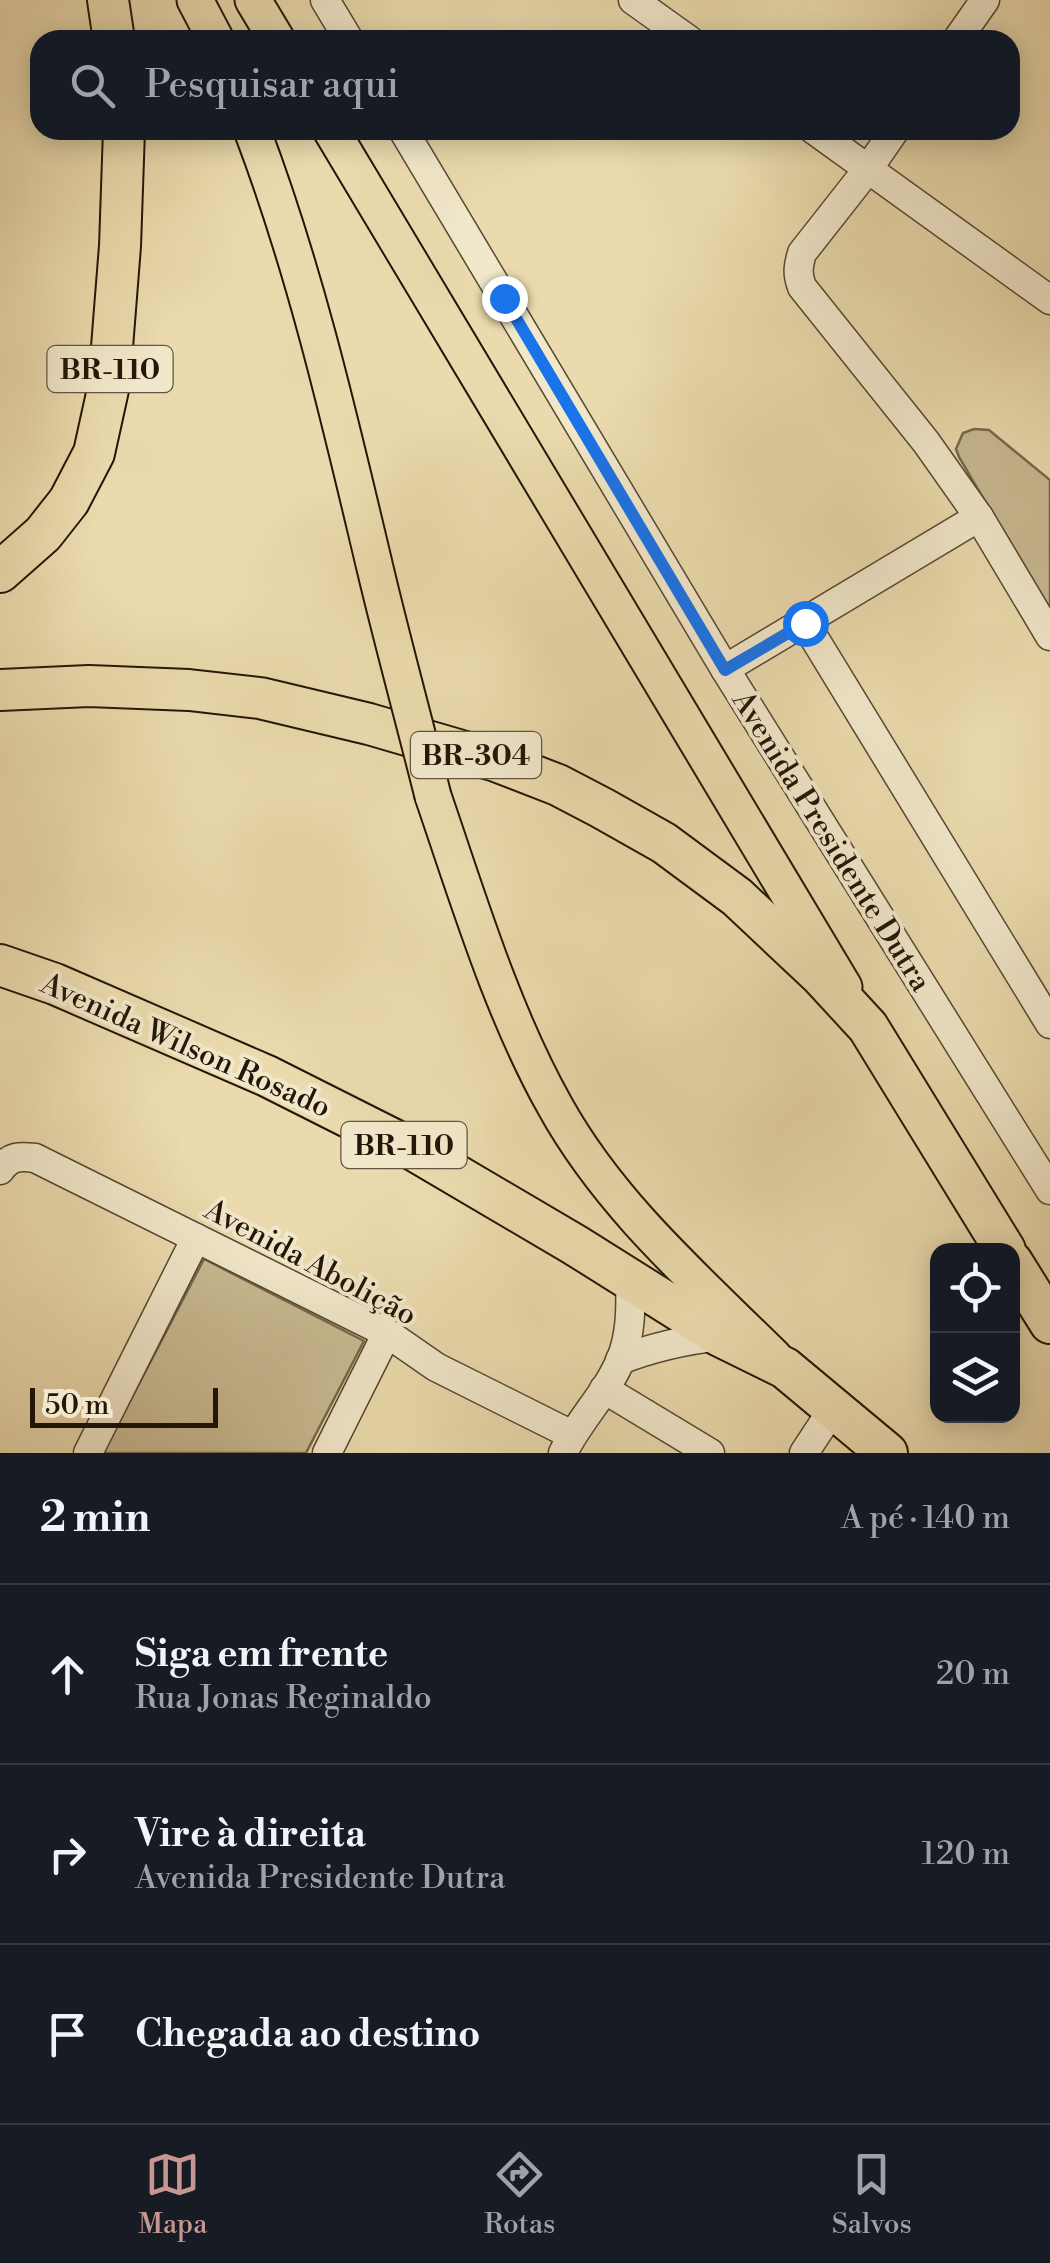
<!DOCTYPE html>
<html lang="pt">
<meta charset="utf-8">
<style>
:root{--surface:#171b24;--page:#20242c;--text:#f1f3f6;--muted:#9ea1a6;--line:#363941;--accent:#c59692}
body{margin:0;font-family:"Libre Bodoni",serif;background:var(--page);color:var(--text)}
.controls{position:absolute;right:30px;bottom:30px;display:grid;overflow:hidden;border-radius:20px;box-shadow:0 5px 25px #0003}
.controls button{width:90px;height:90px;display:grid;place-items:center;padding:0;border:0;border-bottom:2px solid var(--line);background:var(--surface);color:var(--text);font:50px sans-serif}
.scale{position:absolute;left:30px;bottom:25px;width:188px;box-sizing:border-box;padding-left:10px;border:5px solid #241608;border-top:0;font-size:28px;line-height:35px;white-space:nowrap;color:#241608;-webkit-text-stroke:8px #f1e7ca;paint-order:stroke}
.stop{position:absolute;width:30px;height:30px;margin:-22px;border:8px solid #1a73e8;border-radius:50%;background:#fff}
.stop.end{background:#1a73e8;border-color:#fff;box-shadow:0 2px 10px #0008}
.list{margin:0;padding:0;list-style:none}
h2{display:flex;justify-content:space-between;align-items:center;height:130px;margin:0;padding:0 40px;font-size:42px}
h2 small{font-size:32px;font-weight:400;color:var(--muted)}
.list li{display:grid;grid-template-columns:65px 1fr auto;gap:30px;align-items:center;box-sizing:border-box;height:180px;padding:0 40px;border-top:2px solid var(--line)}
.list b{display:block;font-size:38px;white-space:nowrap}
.list p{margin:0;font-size:32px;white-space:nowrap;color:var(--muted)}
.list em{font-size:32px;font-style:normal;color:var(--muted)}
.icon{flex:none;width:55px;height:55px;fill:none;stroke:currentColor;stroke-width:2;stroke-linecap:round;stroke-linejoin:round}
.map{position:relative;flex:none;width:1050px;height:1453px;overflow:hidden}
.search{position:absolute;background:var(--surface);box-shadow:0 5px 25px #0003;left:30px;right:30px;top:30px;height:110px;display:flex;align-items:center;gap:25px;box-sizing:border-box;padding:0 35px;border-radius:30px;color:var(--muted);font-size:38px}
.sheet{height:670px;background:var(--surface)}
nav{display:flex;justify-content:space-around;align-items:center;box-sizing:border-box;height:140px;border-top:2px solid var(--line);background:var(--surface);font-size:28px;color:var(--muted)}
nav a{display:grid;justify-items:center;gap:5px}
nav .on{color:var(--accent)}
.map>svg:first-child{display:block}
</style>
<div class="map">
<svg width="1050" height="1453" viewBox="0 0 1050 1453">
<rect width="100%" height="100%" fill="#eadaad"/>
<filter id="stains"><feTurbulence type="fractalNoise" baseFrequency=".002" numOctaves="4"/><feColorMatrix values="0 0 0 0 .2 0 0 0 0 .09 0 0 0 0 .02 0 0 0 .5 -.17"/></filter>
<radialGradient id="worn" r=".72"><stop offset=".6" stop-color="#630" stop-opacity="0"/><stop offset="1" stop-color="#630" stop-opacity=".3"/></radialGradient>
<!-- green -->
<g fill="#c8b991" stroke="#76684c" stroke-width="2.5">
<path d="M974,429L989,430L1050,480V612L959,457L956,449L963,433Z"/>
<path d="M204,1259L364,1341L306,1453H103Z"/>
</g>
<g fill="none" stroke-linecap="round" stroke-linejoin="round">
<defs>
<g id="minor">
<path d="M325,0L349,40"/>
<path d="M633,0L689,40"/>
<path d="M957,40L985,0"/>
<path d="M403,130L725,669L1050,1190"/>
<path d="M814,130L1050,300"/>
<path d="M895,130L868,169L802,253C798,267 797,274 802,287L926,442L979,517L1050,636"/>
<path d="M805,623L1050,1024"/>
<path d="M725,669L979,517"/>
<path d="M0,1170C10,1156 19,1156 35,1158L387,1333L436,1367L572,1435"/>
<path d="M620,1360C653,1347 685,1340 720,1336"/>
<path d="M604,1389L710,1453"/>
<path d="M88,1453L196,1238"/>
<path d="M327,1453L387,1333"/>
<path d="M563,1453C579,1420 607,1393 621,1359C631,1334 631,1307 630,1281"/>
<path d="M804,1453L833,1409"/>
</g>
<g id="major">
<path d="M195,0L216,40"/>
<path d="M253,0L277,40"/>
<path d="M331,130L844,987"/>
<path d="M433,796C468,898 502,1012 555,1106C609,1204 695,1279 774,1357"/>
</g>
<g id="highway">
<path d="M108,0L114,40"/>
<path d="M0,572L43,534L69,501L94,453L109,385L120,246L124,130"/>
<path d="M0,690L89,686L189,690L260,698L369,724L496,761L558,785L602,808L664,843L737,897L821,976L868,1027L1005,1250"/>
<path d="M0,965L55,984L267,1076L412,1149L575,1245L720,1336L785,1368L887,1453"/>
<path d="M1012,1262L1050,1323"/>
</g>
</defs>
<!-- minor casing -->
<use href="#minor" stroke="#564731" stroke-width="31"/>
<!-- major casing -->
<use href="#major" stroke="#241608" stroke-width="39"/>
<!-- highway casing -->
<use href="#highway" stroke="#241608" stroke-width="44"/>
<!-- minor -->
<use href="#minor" stroke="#f1e7ca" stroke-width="28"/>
<!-- major -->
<use href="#major" stroke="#eadaad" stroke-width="35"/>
<!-- highway -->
<use href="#highway" stroke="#eadaad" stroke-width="40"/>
<defs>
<path id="major-bridge" d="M252,130C306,272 340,421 375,568C393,644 414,720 433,796"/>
</defs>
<!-- major-bridge casing -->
<use href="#major-bridge" stroke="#241608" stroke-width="39" stroke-linecap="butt"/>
<!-- major-bridge -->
<use href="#major-bridge" stroke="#eadaad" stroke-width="35"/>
</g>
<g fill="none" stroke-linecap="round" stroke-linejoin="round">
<!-- route -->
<path stroke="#1a73e8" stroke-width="12" d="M504,298L725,670L805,623"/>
</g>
<g text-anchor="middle" stroke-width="8" stroke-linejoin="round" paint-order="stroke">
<!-- shield labels -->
<g fill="#f1e7ca" stroke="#625542" stroke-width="2.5">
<rect x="47.5" y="346" width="125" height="46" rx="8"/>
<rect x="411" y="732" width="130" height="46" rx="8"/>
<rect x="341.5" y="1122" width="125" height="46" rx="8"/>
</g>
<g font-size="28" font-weight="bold" fill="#241608">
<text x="110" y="379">BR-110</text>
<text x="476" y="765">BR-304</text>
<text x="404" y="1155">BR-110</text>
</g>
<!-- street labels -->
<g font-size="30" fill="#241608" stroke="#f1e7ca">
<text transform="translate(832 841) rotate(58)" y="10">Avenida Presidente Dutra</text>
<text transform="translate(186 1045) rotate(24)" y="10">Avenida Wilson Rosado</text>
<text transform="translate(311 1262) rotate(28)" y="10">Avenida Abolição</text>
</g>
</g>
<rect width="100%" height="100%" filter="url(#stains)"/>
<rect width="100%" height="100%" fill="url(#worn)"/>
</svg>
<div class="controls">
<button><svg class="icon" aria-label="locate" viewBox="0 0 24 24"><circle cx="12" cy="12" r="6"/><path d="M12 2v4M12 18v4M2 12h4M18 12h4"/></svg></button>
<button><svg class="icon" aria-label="layers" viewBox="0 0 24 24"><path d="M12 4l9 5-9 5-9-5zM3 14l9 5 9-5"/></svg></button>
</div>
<div class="scale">50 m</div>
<div class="stop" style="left:805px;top:623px"></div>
<div class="stop end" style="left:504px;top:298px"></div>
<div class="search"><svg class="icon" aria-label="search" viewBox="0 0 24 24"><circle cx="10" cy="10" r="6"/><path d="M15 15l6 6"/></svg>Pesquisar aqui</div>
</div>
<section class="sheet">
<h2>2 min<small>A pé · 140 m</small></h2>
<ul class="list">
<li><svg class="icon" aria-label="ahead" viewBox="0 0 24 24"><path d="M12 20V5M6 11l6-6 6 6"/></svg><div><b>Siga em frente</b><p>Rua Jonas Reginaldo</p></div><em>20 m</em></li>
<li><svg class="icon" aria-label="right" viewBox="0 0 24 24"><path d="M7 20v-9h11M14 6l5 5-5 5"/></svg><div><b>Vire à direita</b><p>Avenida Presidente Dutra</p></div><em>120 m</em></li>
<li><svg class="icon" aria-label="arrive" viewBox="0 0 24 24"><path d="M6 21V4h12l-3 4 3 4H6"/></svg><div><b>Chegada ao destino</b></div></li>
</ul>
</section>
<nav>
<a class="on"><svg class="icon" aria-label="map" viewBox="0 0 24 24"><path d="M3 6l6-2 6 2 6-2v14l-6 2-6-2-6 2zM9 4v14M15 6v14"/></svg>Mapa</a>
<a><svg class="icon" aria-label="directions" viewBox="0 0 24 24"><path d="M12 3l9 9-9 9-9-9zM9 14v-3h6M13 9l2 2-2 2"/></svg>Rotas</a>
<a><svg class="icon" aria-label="saved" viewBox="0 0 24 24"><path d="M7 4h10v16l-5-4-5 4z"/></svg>Salvos</a>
</nav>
